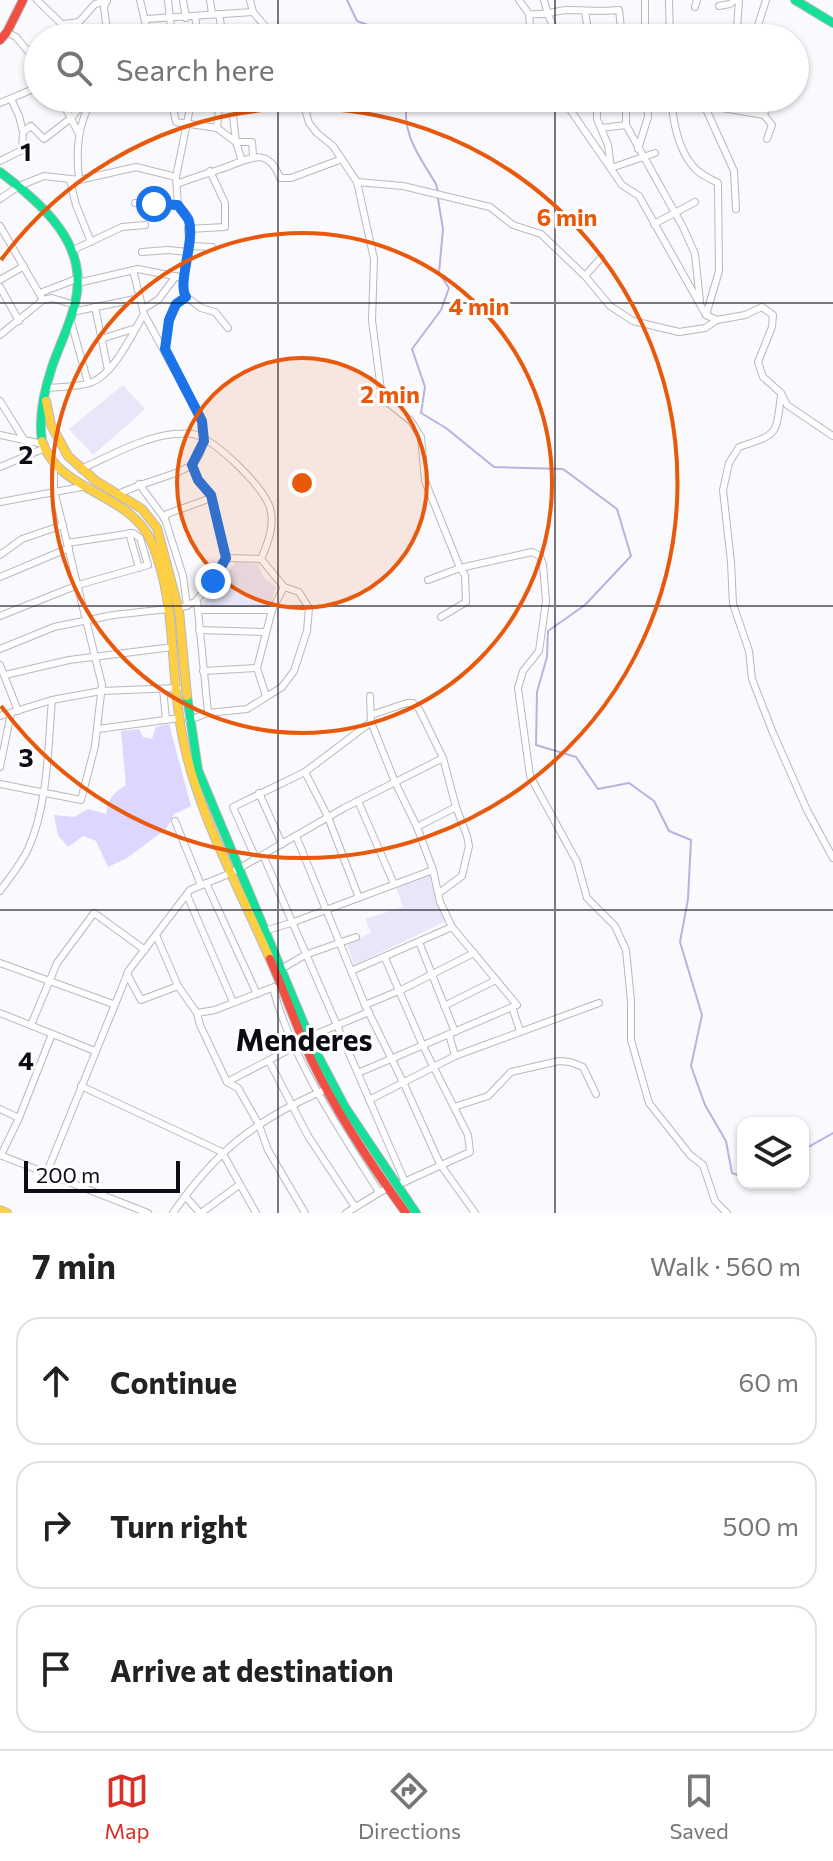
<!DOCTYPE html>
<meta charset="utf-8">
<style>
:root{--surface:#fff;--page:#f2f2f2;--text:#222;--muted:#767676;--line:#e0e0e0;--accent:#d93025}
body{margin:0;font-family:Commissioner,sans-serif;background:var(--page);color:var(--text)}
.controls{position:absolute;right:24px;bottom:24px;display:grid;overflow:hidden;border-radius:16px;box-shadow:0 2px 6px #0004}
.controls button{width:72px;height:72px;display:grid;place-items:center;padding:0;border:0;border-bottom:2px solid var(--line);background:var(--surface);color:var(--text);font:40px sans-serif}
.scale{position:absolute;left:24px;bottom:20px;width:156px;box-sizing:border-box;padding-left:8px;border:4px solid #0d0c16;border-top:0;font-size:22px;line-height:28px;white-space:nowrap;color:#0d0c16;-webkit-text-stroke:6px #fff;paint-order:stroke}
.stop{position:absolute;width:24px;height:24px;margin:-18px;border:6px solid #1a73e8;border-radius:50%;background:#fff}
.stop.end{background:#1a73e8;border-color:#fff;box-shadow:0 2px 8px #0008}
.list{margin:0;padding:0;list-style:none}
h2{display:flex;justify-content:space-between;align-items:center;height:104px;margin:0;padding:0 32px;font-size:34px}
h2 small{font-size:26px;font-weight:400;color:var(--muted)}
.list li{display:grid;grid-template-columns:52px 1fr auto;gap:24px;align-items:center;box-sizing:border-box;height:128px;margin:0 16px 16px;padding:0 16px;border:2px solid var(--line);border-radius:24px}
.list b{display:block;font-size:30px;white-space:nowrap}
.list em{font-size:26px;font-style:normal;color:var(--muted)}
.icon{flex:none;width:44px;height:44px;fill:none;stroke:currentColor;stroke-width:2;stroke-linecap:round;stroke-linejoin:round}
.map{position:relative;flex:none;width:833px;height:1213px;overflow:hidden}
.search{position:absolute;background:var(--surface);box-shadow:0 2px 6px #0004;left:24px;right:24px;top:24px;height:88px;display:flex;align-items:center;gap:20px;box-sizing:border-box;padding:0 28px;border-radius:44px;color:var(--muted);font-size:30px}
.sheet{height:536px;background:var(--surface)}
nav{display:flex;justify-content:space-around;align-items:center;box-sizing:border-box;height:112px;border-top:2px solid var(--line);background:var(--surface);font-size:22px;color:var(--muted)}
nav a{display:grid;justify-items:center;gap:4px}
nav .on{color:var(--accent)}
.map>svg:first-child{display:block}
</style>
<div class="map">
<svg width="833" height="1213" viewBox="0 0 833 1213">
<rect width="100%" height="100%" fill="#faf9fd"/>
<!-- green -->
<g fill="#e9e6fa">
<path d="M123,385L145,409L93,455L69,429Z"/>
<path d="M236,562L258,564L264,578L276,587L269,609L204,607L201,605Z"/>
<path d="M430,875L451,919L354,965L347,945L371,932L365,919L403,907L396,887Z"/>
</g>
<!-- forest -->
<path fill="#ddd6fe" d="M169,724L191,806L174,814L166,829L127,858L108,867L96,841L83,836L68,847L58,835L54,815L74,817L88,809L106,814C108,799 113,793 126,785L121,731L139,729L143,737L152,739L156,727Z"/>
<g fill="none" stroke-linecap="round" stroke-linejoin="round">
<!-- stream -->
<g stroke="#b9b1e0" stroke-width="2">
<path d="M347,0L357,21L403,38"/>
<path d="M408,98C399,131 420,157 436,184L438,192"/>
<path d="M438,199L443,229L439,273L449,288L441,310L412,349L425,387L421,413L446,428L494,467L563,469L617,509L631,556L585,605L548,631L547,657L537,692L536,745L576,757L598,789L629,783L654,801L669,831L691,840L688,899L680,942L702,1015L691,1066L705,1105L726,1141L732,1173L743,1177"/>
<path d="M803,1150L833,1133"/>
</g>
<defs>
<g id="street">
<path d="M37,0L73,35"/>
<path d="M107,0L104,7L108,38"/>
<path d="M140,0L149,38"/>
<path d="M168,0L172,38"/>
<path d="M183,0L186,18"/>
<path d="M210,0L212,14"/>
<path d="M250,0L253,12L275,38"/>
<path d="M519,0L529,14C545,16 553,11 567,10C585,10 602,12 619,10L622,38"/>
<path d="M544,0L548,15L559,38"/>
<path d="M669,0L670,38"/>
<path d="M719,6L730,4L735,0"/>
<path d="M695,7L697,0"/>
<path d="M585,11L589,38"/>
<path d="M219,14L223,38"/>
<path d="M195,16L198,38"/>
<path d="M146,19L253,12"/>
<path d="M63,24L79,22L95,4L107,1"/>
<path d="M7,32L16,37L38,63"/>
<path d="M514,38L530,26L529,14"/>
<path d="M608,38L621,35L670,36"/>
<path d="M645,38V0"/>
<path d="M732,38L737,28L739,0"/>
<path d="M754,38L766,0"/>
<path d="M60,98L78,132"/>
<path d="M171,98L176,122L217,128L236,142H252L253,155"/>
<path d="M192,98L176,177L178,205L190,223L188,229L225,227V203L210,171"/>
<path d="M231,98L236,142L242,161"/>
<path d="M275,98L276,104"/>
<path d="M302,98L309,123L317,133L333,146L357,182L374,259L372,320L382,398L411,421L421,437L425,481L460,568L465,575L466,602L441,617"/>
<path d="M569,98L571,111L622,185L639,196L706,315L717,320"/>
<path d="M597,98V119L608,145L611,168L655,153"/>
<path d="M626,98V125L683,227L695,254L700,301"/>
<path d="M672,98C672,119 678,148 692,165C698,174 709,178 718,183L719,271L706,315"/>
<path d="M701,98L734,171L736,209"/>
<path d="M11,99L19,116L23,132"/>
<path d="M0,103L38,87"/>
<path d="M706,109L717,107L764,115L768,98"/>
<path d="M736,110L739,98"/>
<path d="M764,115L772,125L767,139"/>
<path d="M217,128L220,98"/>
<path d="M601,128L626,125"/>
<path d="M638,149L648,117L647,98"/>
<path d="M0,161L22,150L23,132L31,126L44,139L71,118L82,105"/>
<path d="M79,180C76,150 77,125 93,98"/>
<path d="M70,181L76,205L91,242"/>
<path d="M357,182L403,186L490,207L513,225L541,234L585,276L610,306L633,321L679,332L705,328L717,320L745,315L762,307L773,315L772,327L758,362L763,377L781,393L787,405L833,436"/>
<path d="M177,184C192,178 206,174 221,169C246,161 267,143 280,178H291L342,159"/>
<path d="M0,199L19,186L44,176L79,180L136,167L176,177"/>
<path d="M135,203L178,205"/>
<path d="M654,224L695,202"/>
<path d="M0,226L43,300"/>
<path d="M190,246L212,247"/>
<path d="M73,250L122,227L145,225"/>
<path d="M142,252L168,250L188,252"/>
<path d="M585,276L601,258"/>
<path d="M184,278V295L201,308L215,312L228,328"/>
<path d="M0,280L24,266"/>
<path d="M78,283L138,269L184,278L190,246L188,229"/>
<path d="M0,287L19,321"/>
<path d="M40,293L79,278"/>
<path d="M95,307L108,370"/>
<path d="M143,309L158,300L176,276"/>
<path d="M72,312L140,298"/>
<path d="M70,318L88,383"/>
<path d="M0,335L43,300L52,298L75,305"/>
<path d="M101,339L136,328"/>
<path d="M165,349C168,329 168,309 186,297"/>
<path d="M46,388C60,387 77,387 90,383C114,375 132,334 144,314"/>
<path d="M781,395C776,436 778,434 739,447L729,463L723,490L731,562L733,604L749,651L752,679L773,733L807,810L833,858"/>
<path d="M0,401L23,438"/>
<path d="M0,435L43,444"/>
<path d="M0,467L45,448"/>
<path d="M81,469C110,456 143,437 174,434C179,434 188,433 193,434C216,440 260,484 269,505C276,523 268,543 261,559L284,587L299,592L309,608L307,631L294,671L282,687L247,709L208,713L189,720"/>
<path d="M139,484L165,519L183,576L187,606"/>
<path d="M121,493C137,484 184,473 193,464C204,452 205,436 202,421L144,314L133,270"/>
<path d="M0,502L87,486"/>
<path d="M164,519L167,514L211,498"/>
<path d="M129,533L139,568"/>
<path d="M0,555L22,539L63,525"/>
<path d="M226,558L261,559"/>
<path d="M0,577L69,548"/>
<path d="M428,580L460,568L532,552L540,556L543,565L546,601L539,651L523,671L518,688L530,776L577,862L587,898L615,926L626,950L631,1001V1040L649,1103L690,1155L703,1165L715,1201L727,1213"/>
<path d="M197,600L208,713"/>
<path d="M178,609L195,602L220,572L226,558L211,495L198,480L192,465"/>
<path d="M198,610H272"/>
<path d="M0,616L78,585L148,565L140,538L133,533L67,543"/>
<path d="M199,630L266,632"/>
<path d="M0,649L54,627L113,615L168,609"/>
<path d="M0,665L18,711"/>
<path d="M203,671L257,668"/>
<path d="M5,675L69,660L173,647"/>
<path d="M163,689L166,719"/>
<path d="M266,696L257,668L272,610L284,587"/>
<path d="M371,715L407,703H413L419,709L443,758L456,807L467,836L469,846L462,876L439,893"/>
<path d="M0,716L52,700L101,691L178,688"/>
<path d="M98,729L180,718"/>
<path d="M0,767L11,713"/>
<path d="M305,772L328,817L359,898"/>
<path d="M0,784L81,800L95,746L102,685L54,490V463"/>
<path d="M259,793L282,844"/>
<path d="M358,801L394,884"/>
<path d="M175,821L201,885"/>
<path d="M417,827L456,807"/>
<path d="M296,836L365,1005L404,1084L440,1164L475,1213"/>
<path d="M263,855L405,1182"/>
<path d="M256,859L233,807L305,772L371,722"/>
<path d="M206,883L257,994"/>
<path d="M0,891C10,877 21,864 28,849C48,806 48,746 52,700"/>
<path d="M187,895L233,1002"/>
<path d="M264,931L291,923L433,870"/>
<path d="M156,935L178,986L197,1013L200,1025L227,1082L238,1088L259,1125L268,1150L305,1213"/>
<path d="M419,942L455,1032"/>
<path d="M385,958L423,1046L468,1135L470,1152L402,1183"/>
<path d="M0,963L113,1004"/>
<path d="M281,969L305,955L356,937"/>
<path d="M351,971L452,927"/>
<path d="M127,974L141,1000L178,986"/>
<path d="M273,988C291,1058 341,1132 379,1192"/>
<path d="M365,1005L401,990L474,953"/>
<path d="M444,1006L496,980"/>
<path d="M512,1007L520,1031"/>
<path d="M0,1013L95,1051"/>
<path d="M197,1013L215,1010L274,987"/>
<path d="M31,1025L57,963L94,913L145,950"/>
<path d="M449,1034L455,1056"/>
<path d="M309,1037L369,1012"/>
<path d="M269,1061L308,1136L355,1207"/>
<path d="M358,1073L517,1005L452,927L440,902L433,870L417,827L395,782L371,722L370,696"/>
<path d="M227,1082L298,1045"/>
<path d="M81,1086L222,1152L256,1213"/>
<path d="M369,1100L455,1056L599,1003"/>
<path d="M454,1107L488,1096L511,1072L559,1061L570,1062L583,1067L596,1094"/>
<path d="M0,1109L19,1118L1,1155"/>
<path d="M19,1118L52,1034"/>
<path d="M0,1155L148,1213"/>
<path d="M47,1172L129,970L190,890L231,873L344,808L443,758"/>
<path d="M185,1196L200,1213"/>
<path d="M173,1213C215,1152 254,1121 322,1091"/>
<path d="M201,1213L239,1185"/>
<path d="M346,1213L387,1188"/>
</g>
<g id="fast">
<path d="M795,0L833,23"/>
<path d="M0,172C42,204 90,244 75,303C70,325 59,346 52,367C44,391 38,416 42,441"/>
<path d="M187,696L198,770L314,1048L345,1107L416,1213"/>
</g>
<g id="slow">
<path d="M46,401L51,425L68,456L96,481L142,509L157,528L179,611L187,696"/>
<path d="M42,441C58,492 129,492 151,541C178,603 169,674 183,739C199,817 239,887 270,959"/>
<path d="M0,1210L7,1213"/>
</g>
<g id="jam">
<path d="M0,40L7,32L23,0"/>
<path d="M270,959C285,993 297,1028 312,1061C338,1115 371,1165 406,1213"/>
</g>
</defs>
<!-- street casing -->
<use href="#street" stroke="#b9b8bf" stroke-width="8"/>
<!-- fast casing -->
<use href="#fast" stroke="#b9b8bf" stroke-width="10"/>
<!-- slow casing -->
<use href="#slow" stroke="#b9b8bf" stroke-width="10"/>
<!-- jam casing -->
<use href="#jam" stroke="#b9b8bf" stroke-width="10"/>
<!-- street -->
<use href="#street" stroke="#fefeff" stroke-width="6"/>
<!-- fast -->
<use href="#fast" stroke="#16e098" stroke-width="8"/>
<!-- slow -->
<use href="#slow" stroke="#ffcf43" stroke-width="8"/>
<!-- jam -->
<use href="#jam" stroke="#f24e42" stroke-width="8"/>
</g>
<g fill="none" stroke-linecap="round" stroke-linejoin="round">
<!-- route -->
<path stroke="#1a73e8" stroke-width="10" d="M154,204L178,205C181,210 188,217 189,221C195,242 177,283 186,297L176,304L169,320L165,349L202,421L204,441L192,465L198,480L211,495L226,558L213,581"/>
</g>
<!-- grid -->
<path fill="none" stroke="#0d0c16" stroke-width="2" stroke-opacity="0.55" d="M278,0V38M555,0V38M278,98V1213M555,98V1213M0,303H833M0,606H833M0,910H833"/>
<!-- distance rings -->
<circle cx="302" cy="483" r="125" fill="#e8590c" fill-opacity=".12"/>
<g fill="none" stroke="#e8590c" stroke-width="4">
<circle cx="302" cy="483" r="125"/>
<circle cx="302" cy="483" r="250"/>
<path d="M1 260A375 375 0 1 1 1 706"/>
</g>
<g text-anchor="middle" stroke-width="6" stroke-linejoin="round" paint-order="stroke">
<!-- district labels -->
<g font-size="30" font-weight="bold" fill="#0d0c16" stroke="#fff">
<text x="304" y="1051">Menderes</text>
</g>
</g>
<g font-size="26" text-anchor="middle" font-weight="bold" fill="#0d0c16" stroke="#fff" stroke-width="6" stroke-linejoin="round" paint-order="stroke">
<text x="26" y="161">1</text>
<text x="26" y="464">2</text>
<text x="26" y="767">3</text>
<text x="26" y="1070">4</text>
</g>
<circle cx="302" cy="483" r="12" fill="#e8590c" stroke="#fff" stroke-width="4"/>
<g font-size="24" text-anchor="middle" font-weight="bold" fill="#e8590c" stroke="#fff" stroke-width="6" stroke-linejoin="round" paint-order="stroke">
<text x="567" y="226">6 min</text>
<text x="479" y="315">4 min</text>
<text x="390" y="403">2 min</text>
</g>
</svg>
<div class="controls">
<button><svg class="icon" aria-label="layers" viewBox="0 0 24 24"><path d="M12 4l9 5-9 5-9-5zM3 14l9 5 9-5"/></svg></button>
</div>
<div class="scale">200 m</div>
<div class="stop" style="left:154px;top:204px"></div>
<div class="stop end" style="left:213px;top:581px"></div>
<div class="search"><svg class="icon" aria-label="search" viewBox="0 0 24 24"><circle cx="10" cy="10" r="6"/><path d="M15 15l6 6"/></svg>Search here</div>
</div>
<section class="sheet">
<h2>7 min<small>Walk · 560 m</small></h2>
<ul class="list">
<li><svg class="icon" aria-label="ahead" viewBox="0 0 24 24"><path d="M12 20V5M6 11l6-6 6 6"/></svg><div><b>Continue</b></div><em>60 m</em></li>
<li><svg class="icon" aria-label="right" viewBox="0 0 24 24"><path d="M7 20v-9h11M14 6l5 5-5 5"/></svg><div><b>Turn right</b></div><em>500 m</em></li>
<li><svg class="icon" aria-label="arrive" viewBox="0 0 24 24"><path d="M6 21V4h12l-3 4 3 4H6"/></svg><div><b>Arrive at destination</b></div></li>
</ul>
</section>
<nav>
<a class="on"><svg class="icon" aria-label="map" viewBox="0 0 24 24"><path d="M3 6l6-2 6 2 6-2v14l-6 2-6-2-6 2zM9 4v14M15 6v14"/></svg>Map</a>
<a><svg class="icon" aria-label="directions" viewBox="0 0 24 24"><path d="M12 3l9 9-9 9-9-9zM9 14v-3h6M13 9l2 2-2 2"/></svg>Directions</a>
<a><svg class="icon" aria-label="saved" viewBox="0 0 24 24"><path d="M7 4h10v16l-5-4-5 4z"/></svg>Saved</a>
</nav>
